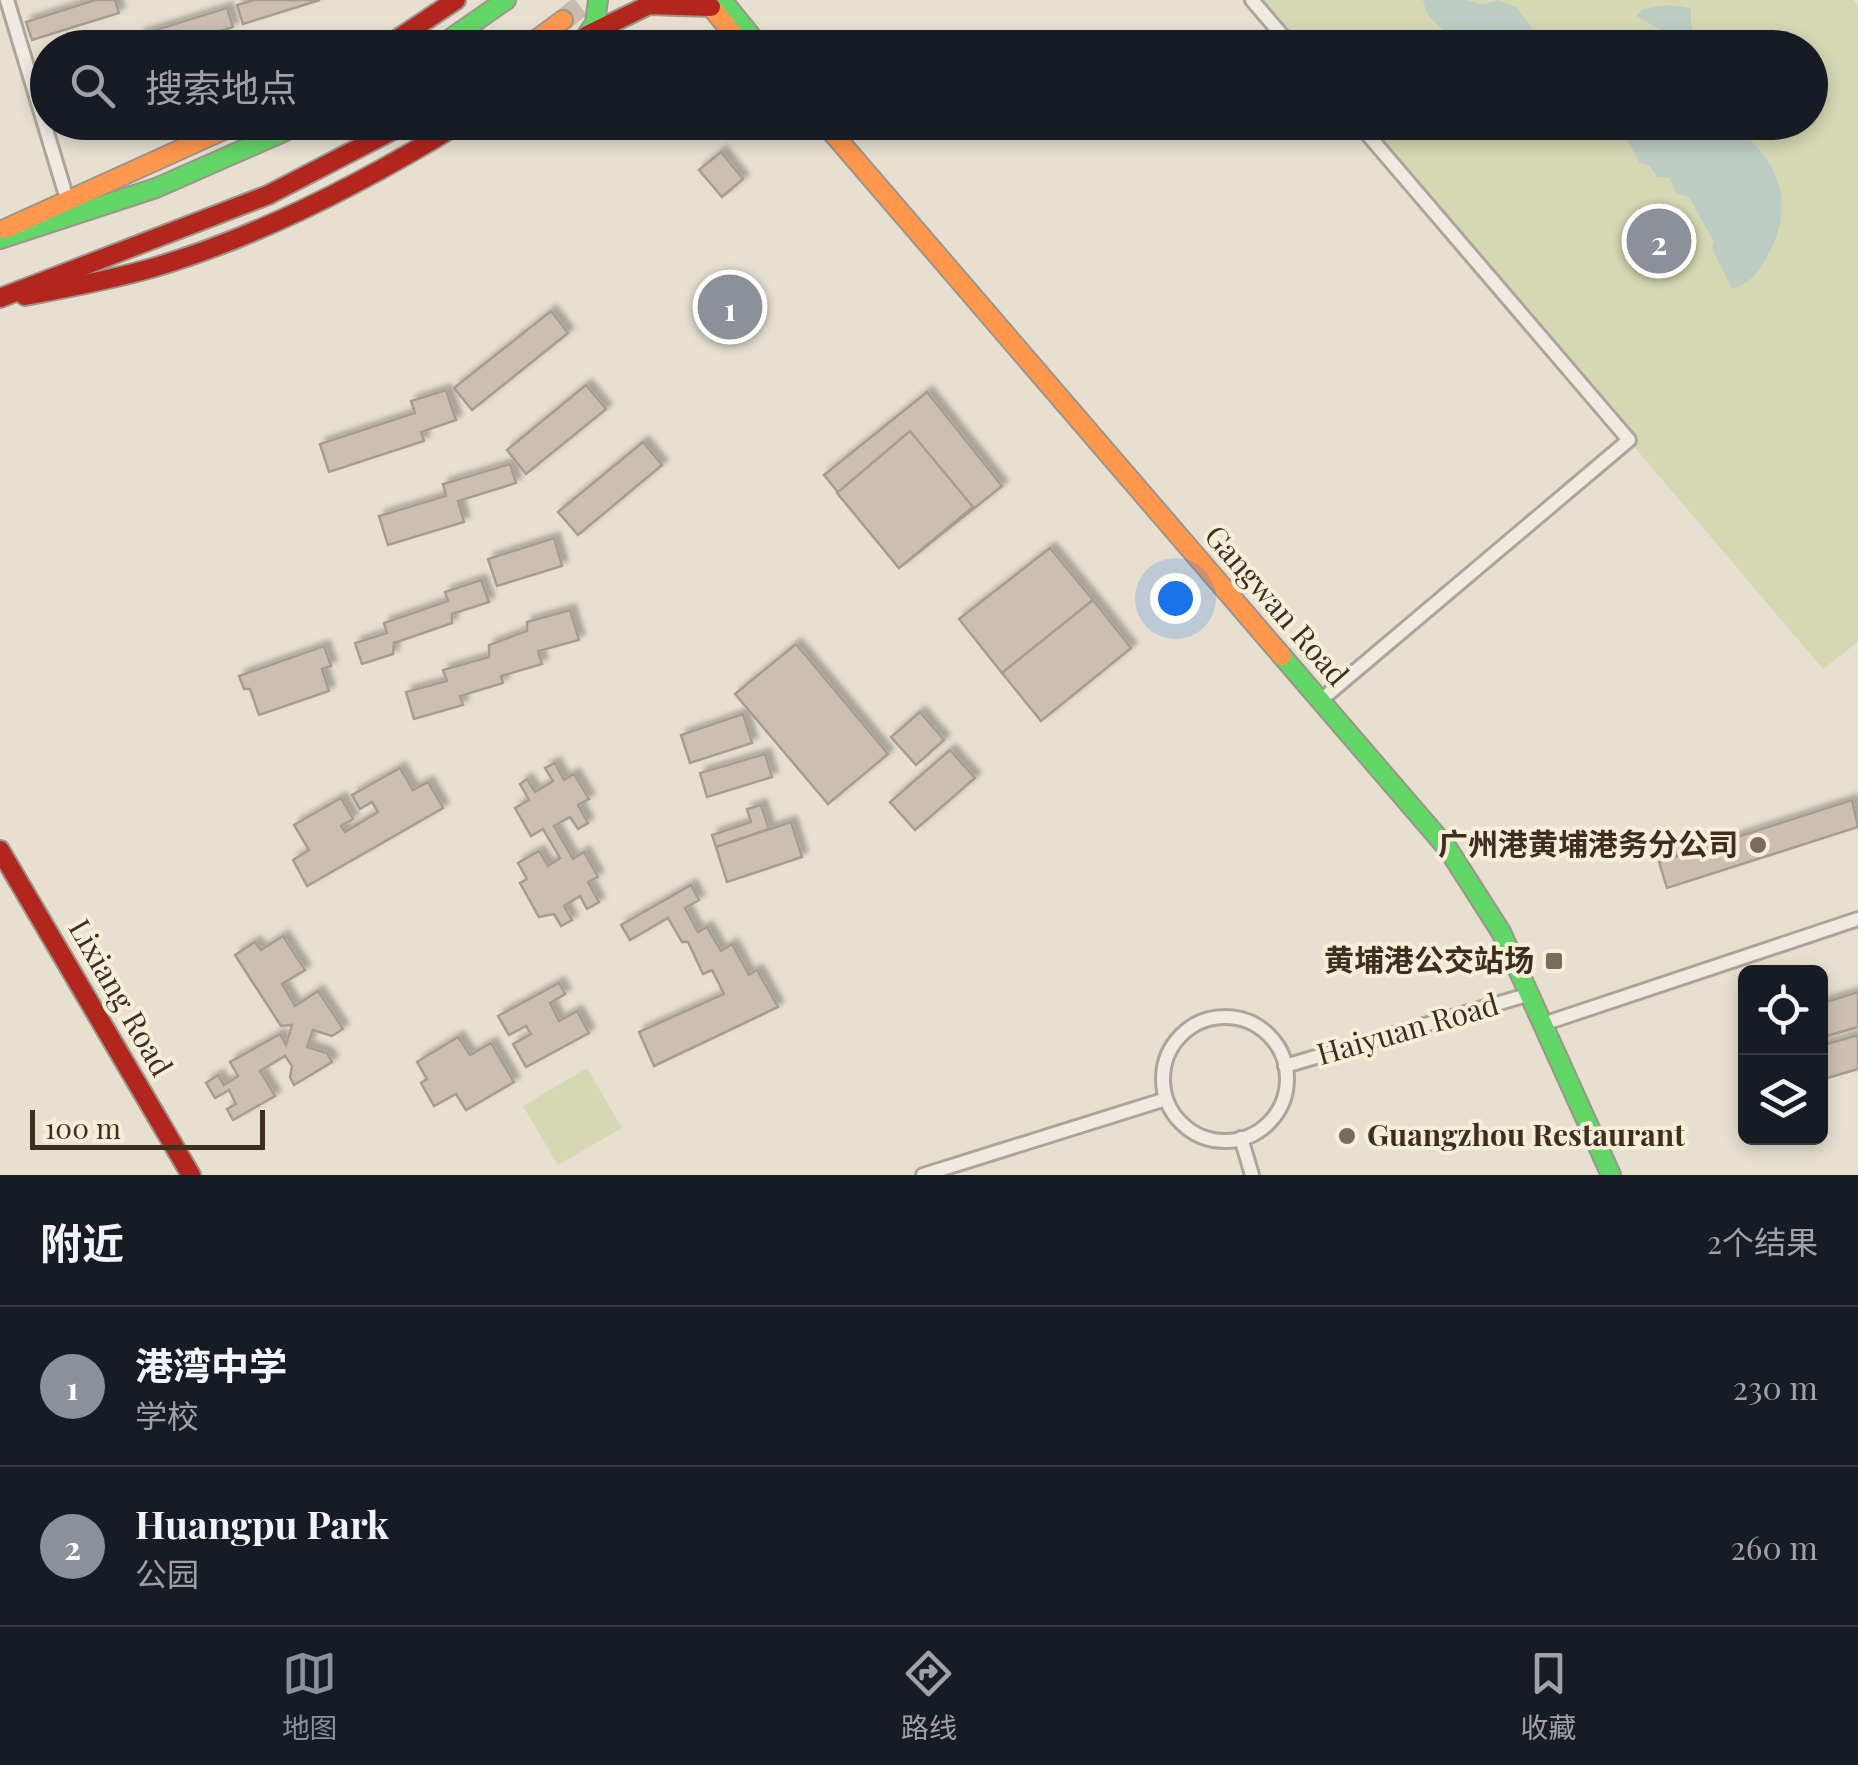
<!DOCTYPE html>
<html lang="zh">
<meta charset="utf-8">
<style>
:root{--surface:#171b24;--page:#20242c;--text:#f1f3f6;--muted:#9ea1a6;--line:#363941;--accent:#8c9099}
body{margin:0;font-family:"Playfair Display","Noto Sans SC",serif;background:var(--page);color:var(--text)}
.controls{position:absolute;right:30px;bottom:30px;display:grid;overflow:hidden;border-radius:15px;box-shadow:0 5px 15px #0003}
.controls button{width:90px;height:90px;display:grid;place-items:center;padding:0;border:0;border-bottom:2px solid var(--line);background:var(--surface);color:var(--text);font:50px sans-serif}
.scale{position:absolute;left:30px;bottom:25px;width:235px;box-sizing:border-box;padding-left:10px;border:5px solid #3d2e20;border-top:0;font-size:28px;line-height:35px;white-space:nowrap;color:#3d2e20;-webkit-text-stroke:8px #f7eed8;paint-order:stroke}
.you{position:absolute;left:1175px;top:598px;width:35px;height:35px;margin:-25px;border:8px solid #fff;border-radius:50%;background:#1a73e8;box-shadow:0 0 0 15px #1a73e833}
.badge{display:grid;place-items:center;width:65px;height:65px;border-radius:50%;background:var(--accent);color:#fff;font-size:32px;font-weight:700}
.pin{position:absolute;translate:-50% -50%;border:5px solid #fff;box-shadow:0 2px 10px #0006}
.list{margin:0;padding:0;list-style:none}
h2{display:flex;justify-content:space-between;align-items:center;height:130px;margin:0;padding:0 40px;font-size:42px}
h2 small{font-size:32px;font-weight:400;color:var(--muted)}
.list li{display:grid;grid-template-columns:65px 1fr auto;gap:30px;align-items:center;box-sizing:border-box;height:160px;padding:0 40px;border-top:2px solid var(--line)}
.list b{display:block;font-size:38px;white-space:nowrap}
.list p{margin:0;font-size:32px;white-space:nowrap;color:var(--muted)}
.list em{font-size:32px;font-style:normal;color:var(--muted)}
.icon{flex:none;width:55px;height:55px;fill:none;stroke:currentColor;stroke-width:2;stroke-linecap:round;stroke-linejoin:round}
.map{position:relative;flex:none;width:1858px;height:1175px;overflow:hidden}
.search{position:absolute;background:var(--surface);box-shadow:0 5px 15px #0003;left:30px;right:30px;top:30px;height:110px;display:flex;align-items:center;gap:25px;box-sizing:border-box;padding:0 35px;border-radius:55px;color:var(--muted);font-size:38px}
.sheet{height:450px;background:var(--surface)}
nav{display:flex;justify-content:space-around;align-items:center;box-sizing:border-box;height:140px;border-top:2px solid var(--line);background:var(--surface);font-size:28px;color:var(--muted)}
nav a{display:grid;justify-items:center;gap:5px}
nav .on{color:var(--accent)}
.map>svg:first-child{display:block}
</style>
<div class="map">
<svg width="1858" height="1175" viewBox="0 0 1858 1175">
<defs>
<filter id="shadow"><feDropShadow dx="5.5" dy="-5.5" stdDeviation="2.5" flood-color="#0004"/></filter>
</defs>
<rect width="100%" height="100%" fill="#e7e0d1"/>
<!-- green -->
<g fill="#d6d7b3">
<path d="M1256,0H1853L1858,6V642L1823,669L1359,123L1810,122V48L1296,47Z"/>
<path d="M587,1068L622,1128L558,1165L523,1106Z"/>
</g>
<!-- water -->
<g fill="#bcccc2">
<path d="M1423,0H1467L1483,5L1498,0L1516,7L1535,32L1526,47H1458C1446,23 1430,30 1423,0Z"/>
<path d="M1670,5L1691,8V23L1699,47H1681L1663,31L1636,16L1643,9Z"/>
<path d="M1726,122C1773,150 1798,199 1770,251C1758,272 1756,280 1732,289L1712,248L1714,242L1689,197L1676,193L1670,178L1657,177L1650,166L1640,163L1622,131L1638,123Z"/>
</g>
<!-- building -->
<g fill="#cbbfb2" stroke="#a89c90" stroke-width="2.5" filter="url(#shadow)">
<path d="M95,0H115L119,13L32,40L26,22Z"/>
<path d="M254,0H320L243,24L237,5Z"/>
<path d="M227,8L233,27L167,48H143L139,35Z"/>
<path d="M721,152L743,179L722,197L699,170Z"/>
<path d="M551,311L568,333L472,410L454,388Z"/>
<path d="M586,385L606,409L526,474L507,450Z"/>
<path d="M446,390L456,420L421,432L424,441L329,472L320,444L415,413L411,401Z"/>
<path d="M927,392L1002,486L899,568L824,475Z"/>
<path d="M910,431L973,507L899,568L837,493Z"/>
<path d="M643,442L662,465L578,535L558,512Z"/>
<path d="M510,464L516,483L458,501L464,522L388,545L379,516L446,496L443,484Z"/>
<path d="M554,538L562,566L497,586L488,559Z"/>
<path d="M1050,548L1093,600L1002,673L959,619Z"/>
<path d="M481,580L489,602L452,614V623L394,643L393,654L362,664L355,643L387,633L384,623L448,601L445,592Z"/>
<path d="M1093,600L1131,648L1041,721L1002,673Z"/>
<path d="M570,610L579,640L538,651L542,664L501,676L503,683L460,696L463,705L414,719L406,692L447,681L443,670L489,657V645L527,631V622Z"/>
<path d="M796,644L888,754L828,804L735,694Z"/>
<path d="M324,646L331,666L322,669L329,691L259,715L250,689H244L239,676Z"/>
<path d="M920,712L944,740L916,765L891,737Z"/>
<path d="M743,714L752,743L690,763L681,735Z"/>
<path d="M950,750L975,778L915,830L890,802Z"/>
<path d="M765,754L772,777L707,797L700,773Z"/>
<path d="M555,763L564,780L574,774L589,799L578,805L588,823L578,829L570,817L554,826L573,859L584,852L598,877L588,882L599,902L587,909L580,896L564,906L572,920L561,926L554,914L539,917L520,883L527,879L518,863L539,851L548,866L560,858L543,829L531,836L515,808L529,800L520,784L527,779L535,792L553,781L545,768Z"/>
<path d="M400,768L413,790L428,782L443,808L307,886L293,860L309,850L294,825L341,798L353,819L341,826L345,832L378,812L372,802L360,809L352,795Z"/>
<path d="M1852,800L1858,827L1667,888L1659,862Z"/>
<path d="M761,805L769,829L716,847L712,835L751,822L747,809Z"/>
<path d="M791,822L802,857L727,882L716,847Z"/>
<path d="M691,885L699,900L685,908L698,932L707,927L721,951L732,944L749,975L757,970L778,1007L654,1066L639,1032L724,994L712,970L703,974L688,942H682L668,918L630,940L621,925Z"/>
<path d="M283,936L305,970L282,984L295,1006L318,991L343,1029L332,1036L313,1030L307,1047L327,1053L332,1062L294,1085L290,1077L292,1066L285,1056L260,1071L275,1096L233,1120L227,1109L236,1104L229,1090L215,1098L206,1083L218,1075L224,1085L238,1076L230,1062L280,1034L286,1045L292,1025L281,1026L235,955L255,942L261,950Z"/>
<path d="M559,983L565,994L550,1003L559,1021L577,1011L589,1033L526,1067L513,1044L531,1034L526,1026L509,1035L498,1016Z"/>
<path d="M1858,992V1027L1820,1038V1004Z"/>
<path d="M1858,1035V1069L1820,1080V1046Z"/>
<path d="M458,1037L470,1055L491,1043L514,1082L466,1110L456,1094L434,1106L421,1083L427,1079L417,1062Z"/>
</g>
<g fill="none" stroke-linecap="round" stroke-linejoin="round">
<!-- highway-tunnel -->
<path stroke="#c5bcae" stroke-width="22" stroke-dasharray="22 11" stroke-linecap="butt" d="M563,20L588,0"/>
<defs>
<g id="street">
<path d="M7,0L67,199"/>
<path d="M1252,0L1293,48"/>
<path d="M1321,700L1629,440L1357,122"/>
<circle cx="1225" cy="1079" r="62"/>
<path d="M1543,1024L1858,919"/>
<path d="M1285,1066L1530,994"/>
<path d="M1241,1138L1252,1175"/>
<path d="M923,1175L1166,1099"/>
</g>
<g id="fast">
<path d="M722,0L761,48"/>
<path d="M587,35L595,23L598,0"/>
<path d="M437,48L506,0"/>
<path d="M0,239L156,188L306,122"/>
<path d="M1282,656L1448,849L1501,932L1611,1175"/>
</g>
<g id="slow">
<path d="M705,0L745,48"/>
<path d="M525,48L563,20"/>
<path d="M823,122L1282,656"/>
<path d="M5,229L241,122"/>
</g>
<g id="jam">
<path d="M587,35L649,5L711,7"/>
<path d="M384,48L456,0"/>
<path d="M25,296C67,288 110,280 152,268C261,236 365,182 462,122"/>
<path d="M0,298L268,195L409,122"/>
<path d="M0,850L191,1175"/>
</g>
</defs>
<!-- street casing -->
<use href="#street" stroke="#ada599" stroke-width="18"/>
<!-- fast casing -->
<use href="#fast" stroke="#9c958a" stroke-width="22"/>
<!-- slow casing -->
<use href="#slow" stroke="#9c958a" stroke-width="22"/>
<!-- jam casing -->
<use href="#jam" stroke="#9c958a" stroke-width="22"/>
<!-- street -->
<use href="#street" stroke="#efebe3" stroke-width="12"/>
<!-- fast -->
<use href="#fast" stroke="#63d668" stroke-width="18"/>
<!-- slow -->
<use href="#slow" stroke="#ff974d" stroke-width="18"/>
<!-- jam -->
<use href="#jam" stroke="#b3261e" stroke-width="18"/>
</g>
<!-- markers -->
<g fill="#786c5e" stroke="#f7eed8" stroke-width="4">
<circle cx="1758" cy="845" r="10"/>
<rect x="1544" y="951" width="20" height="20" rx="5"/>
<circle cx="1347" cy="1136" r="10"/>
</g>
<g text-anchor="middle" stroke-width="8" stroke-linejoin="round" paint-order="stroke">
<!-- street labels -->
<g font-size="30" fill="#3d2e20" stroke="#f7eed8">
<text transform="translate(1276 606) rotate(49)" y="10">Gangwan Road</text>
<text transform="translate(120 998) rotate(60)" y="10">Lixiang Road</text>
<text transform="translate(1408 1030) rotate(-16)" y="10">Haiyuan Road</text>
</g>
<!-- poi labels -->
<g font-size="30" font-weight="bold" fill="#3d2e20" stroke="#f7eed8" text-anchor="end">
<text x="1738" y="855">广州港黄埔港务分公司</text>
<text x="1534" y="971">黄埔港公交站场</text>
<text x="1367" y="1146" text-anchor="start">Guangzhou Restaurant</text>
</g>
</g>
</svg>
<div class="controls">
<button><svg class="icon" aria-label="locate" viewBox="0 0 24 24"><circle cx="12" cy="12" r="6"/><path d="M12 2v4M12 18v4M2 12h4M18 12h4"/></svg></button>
<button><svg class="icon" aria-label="layers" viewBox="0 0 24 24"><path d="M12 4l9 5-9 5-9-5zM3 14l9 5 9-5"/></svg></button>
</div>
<div class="scale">100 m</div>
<div class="you"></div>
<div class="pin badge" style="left:730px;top:307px">1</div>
<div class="pin badge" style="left:1659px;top:241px">2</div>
<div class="search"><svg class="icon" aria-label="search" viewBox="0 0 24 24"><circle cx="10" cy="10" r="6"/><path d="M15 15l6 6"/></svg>搜索地点</div>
</div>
<section class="sheet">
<h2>附近<small>2个结果</small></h2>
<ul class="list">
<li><span class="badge">1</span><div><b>港湾中学</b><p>学校</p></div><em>230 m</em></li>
<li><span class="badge">2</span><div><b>Huangpu Park</b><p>公园</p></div><em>260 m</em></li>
</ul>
</section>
<nav>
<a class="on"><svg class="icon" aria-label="map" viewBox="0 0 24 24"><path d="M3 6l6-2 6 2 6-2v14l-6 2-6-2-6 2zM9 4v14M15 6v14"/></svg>地图</a>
<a><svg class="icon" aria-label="directions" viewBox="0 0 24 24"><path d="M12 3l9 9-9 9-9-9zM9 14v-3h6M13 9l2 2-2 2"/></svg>路线</a>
<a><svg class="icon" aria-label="saved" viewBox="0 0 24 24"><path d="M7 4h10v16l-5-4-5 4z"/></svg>收藏</a>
</nav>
